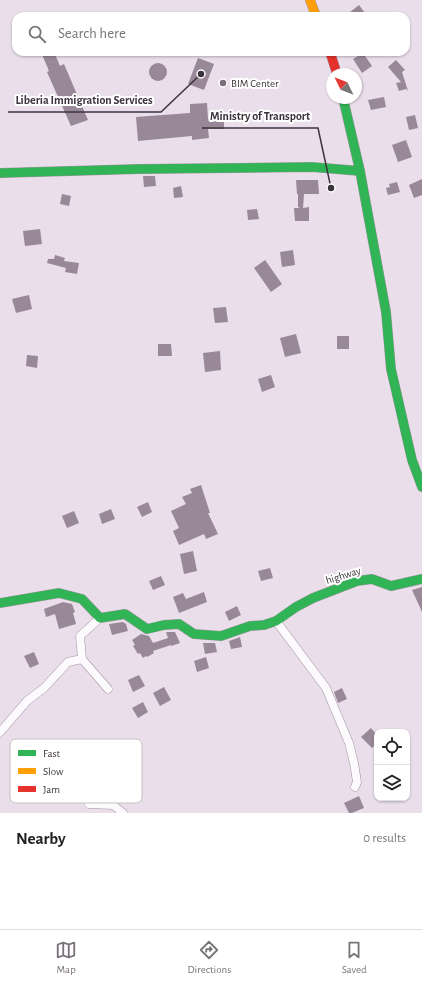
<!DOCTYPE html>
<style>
:root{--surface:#fff;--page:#f6f6f6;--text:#222;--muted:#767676;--line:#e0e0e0;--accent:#797079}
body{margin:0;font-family:"Alegreya Sans",sans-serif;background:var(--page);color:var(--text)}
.controls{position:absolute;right:12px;bottom:12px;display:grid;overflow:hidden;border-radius:8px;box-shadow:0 1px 3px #0004}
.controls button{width:36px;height:36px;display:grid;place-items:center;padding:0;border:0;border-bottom:1px solid var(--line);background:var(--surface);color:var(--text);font:20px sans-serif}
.compass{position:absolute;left:326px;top:68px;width:36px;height:36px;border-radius:50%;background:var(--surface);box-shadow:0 1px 3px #0004;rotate:313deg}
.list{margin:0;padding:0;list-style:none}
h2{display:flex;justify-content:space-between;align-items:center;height:52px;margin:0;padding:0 16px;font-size:17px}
h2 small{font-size:13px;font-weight:400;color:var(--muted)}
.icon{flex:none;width:22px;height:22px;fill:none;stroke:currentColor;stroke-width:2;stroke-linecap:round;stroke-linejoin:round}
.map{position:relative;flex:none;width:422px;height:813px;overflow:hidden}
.search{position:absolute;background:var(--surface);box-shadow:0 1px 3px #0004;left:12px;right:12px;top:12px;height:44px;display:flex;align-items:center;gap:10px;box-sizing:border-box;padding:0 14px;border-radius:12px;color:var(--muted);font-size:15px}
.sheet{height:116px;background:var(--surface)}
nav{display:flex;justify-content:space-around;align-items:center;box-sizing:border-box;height:56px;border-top:1px solid var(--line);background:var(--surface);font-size:11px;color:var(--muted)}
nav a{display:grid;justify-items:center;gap:2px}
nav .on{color:var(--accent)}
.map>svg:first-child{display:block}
</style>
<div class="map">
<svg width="422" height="813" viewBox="0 0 422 813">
<rect width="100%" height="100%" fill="#eadeea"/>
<!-- building -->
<g fill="#988898">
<path d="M359,5L367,16H345Z"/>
<path d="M41,52H54L60,66L64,64L88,120L71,126L47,72L49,71Z"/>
<path d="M363,53L372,66L362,73L353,59Z"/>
<path d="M198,58L214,64L204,90L188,84Z"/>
<path d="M396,60L405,70L402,72L408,91L406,89L399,91L396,83L401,82L388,67Z"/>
<circle cx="158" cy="72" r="9"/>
<path d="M384,97L386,107L371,110L368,100Z"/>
<path d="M207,103L208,119H224V129H208L209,138L192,140V136L138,141L136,117L190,113V104Z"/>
<path d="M415,115L418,128L409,130L406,117Z"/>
<path d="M406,140L412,157L398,162L392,145Z"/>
<path d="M143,176H155L156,186L144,187Z"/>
<path d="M422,179V195L414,198L409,185Z"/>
<path d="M296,180H318L319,194H304L303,208L309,207V221H295L294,208H300L298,207V194H297Z"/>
<path d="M397,182L400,192L388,195L386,188L390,187L389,184Z"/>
<path d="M181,186L183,197L174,198L173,188Z"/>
<path d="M62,194L71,196L69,206L60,204Z"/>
<path d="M257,209L259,219L248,220L247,210Z"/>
<path d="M40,229L42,244L25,246L23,231Z"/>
<path d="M293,250L295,265L282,267L280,252Z"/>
<path d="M55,255L65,258L64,261L79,263L77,274L65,272L66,268L47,263L48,259H54Z"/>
<path d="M265,260L282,284L271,292L254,268Z"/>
<path d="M29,295L32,309L16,313L12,299Z"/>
<path d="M226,307L228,322L215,323L213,308Z"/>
<path d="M296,334L301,353L285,357L280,338Z"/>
<rect x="337" y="336" width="12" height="13"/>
<path d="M158,344H171L172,356H158Z"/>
<path d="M220,351L221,370L205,372L203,353Z"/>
<path d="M27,355L38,356L37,368L26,366Z"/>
<path d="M271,375L275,387L262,392L258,379Z"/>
<path d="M201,485L210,513H208L218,534L206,539L204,534L179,545L173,531L179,528L171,511L186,504L182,497L192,493L190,489Z"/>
<path d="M148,502L152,512L142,517L137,507Z"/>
<path d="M111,509L115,519L102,524L99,514Z"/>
<path d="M74,511L79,523L67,528L62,516Z"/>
<path d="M193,551L197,571L184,574L180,554Z"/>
<path d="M270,568L273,578L261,581L258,571Z"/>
<path d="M161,576L165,585L153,590L149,581Z"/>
<path d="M422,587V612L412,590Z"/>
<path d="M204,592L207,602L179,613L173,597L183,593L186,599Z"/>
<path d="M63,602L72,604L75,612L73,613L76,624L59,629L55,614L46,617L44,609Z"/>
<path d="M237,606L241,615L229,621L225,612Z"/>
<path d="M123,622L126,624L128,631L112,635L109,624Z"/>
<path d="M166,632H175L180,643L171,646V645L153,651L154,653L147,657L146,656L143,658L140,653L138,654L133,646L135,645L132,640L141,634L149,636L153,643L168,638Z"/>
<path d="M240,637L242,647L231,649L229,641Z"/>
<path d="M203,643H215L217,652L205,654Z"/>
<path d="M34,652L39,664L30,668L24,656Z"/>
<path d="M206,657L209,668L197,672L194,661Z"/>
<path d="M139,675L145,686L133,692L128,680Z"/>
<path d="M164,687L171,700L160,706L153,693Z"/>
<path d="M342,688L347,699L338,703L334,692Z"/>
<path d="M143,702L148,712L138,718L132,708Z"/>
<path d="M371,728L377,735V743L372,748L361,737Z"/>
<path d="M359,796L364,808L352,813H349L344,803Z"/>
</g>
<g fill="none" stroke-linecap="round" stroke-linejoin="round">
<defs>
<g id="street">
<path d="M100,618L80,636L82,659L108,689"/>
<path d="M276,621L326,688L349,743L354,763L357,782L355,787"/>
<path d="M0,732L27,701L44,688L68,662L82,659"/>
<path d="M89,804L113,805L123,813"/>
</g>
<g id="fast">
<path d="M343,98L360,171L386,312L391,369L412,460L422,487"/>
<path d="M0,173L140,169L312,167L360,171"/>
<path d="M0,603L59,593L82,599L100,618L125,614L147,629L164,625L179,624L194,634L221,636L250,626L264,625L276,621L296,607L313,598L357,581L372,579L391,586L422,579"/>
</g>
<path id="slow" d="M310,0L316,16"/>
<path id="jam" d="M330,52L337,74"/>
</defs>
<!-- street casing -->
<use href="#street" stroke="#9f959f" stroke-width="9"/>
<!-- fast casing -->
<use href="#fast" stroke="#9f959f" stroke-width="10"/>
<!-- slow casing -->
<use href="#slow" stroke="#9f959f" stroke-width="10"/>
<!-- jam casing -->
<use href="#jam" stroke="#9f959f" stroke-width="10"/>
<!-- street -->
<use href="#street" stroke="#fcfafc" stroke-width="8"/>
<!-- fast -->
<use href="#fast" stroke="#30b455" stroke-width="9"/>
<!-- slow -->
<use href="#slow" stroke="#ff9f0a" stroke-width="9"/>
<!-- jam -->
<use href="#jam" stroke="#e5322d" stroke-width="9"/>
</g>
<!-- markers -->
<circle fill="#797079" stroke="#fff" stroke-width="1.5" cx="223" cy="83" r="4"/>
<g text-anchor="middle" stroke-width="4" stroke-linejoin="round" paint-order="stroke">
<!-- poi labels -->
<g font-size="11" fill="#3c343c" stroke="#fff" text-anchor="start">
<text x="231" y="87">BIM Center</text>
</g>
<!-- street labels -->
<g font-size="11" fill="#3c343c" stroke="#fff">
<text transform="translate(343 575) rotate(-17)" y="4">highway</text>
</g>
</g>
<!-- legend -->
<rect x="10" y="739" width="132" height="64" rx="6" fill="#fff" stroke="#c4c2c4" stroke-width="1"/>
<rect x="18" y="750" width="18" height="6" fill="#30b455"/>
<rect x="18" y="768" width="18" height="6" fill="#ff9f0a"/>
<rect x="18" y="786" width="18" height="6" fill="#e5322d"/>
<g font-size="11" fill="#3c343c">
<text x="43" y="757">Fast</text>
<text x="43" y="775">Slow</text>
<text x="43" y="793">Jam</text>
</g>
<!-- callouts -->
<path fill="none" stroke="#3c343c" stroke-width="1.5" d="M201 74L161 112H8M331 188L318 128H202"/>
<g fill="#3c343c" stroke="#fff" stroke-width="1.5">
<circle cx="201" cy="74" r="4"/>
<circle cx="331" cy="188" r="4"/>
</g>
<g font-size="12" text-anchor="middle" font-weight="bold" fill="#3c343c" stroke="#fff" stroke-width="4" stroke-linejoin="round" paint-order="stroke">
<text x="84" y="104">Liberia Immigration Services</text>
<text x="260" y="120">Ministry of Transport</text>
</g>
</svg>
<div class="controls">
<button><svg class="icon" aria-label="locate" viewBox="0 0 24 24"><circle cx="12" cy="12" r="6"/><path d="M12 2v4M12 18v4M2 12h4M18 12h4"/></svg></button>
<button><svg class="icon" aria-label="layers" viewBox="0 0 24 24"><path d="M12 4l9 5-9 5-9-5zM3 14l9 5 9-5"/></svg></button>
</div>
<svg class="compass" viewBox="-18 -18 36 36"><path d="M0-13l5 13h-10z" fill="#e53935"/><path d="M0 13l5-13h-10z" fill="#767676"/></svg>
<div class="search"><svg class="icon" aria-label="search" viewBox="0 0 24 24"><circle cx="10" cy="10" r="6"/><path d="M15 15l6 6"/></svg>Search here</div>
</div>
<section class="sheet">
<h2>Nearby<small>0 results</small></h2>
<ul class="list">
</ul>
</section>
<nav>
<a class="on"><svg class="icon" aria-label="map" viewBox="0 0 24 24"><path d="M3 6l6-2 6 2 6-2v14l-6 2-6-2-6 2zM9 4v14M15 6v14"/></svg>Map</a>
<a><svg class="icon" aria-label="directions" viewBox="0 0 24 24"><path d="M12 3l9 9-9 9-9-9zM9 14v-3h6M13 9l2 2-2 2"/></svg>Directions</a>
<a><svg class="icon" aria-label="saved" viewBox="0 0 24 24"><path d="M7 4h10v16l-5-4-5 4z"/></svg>Saved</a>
</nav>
